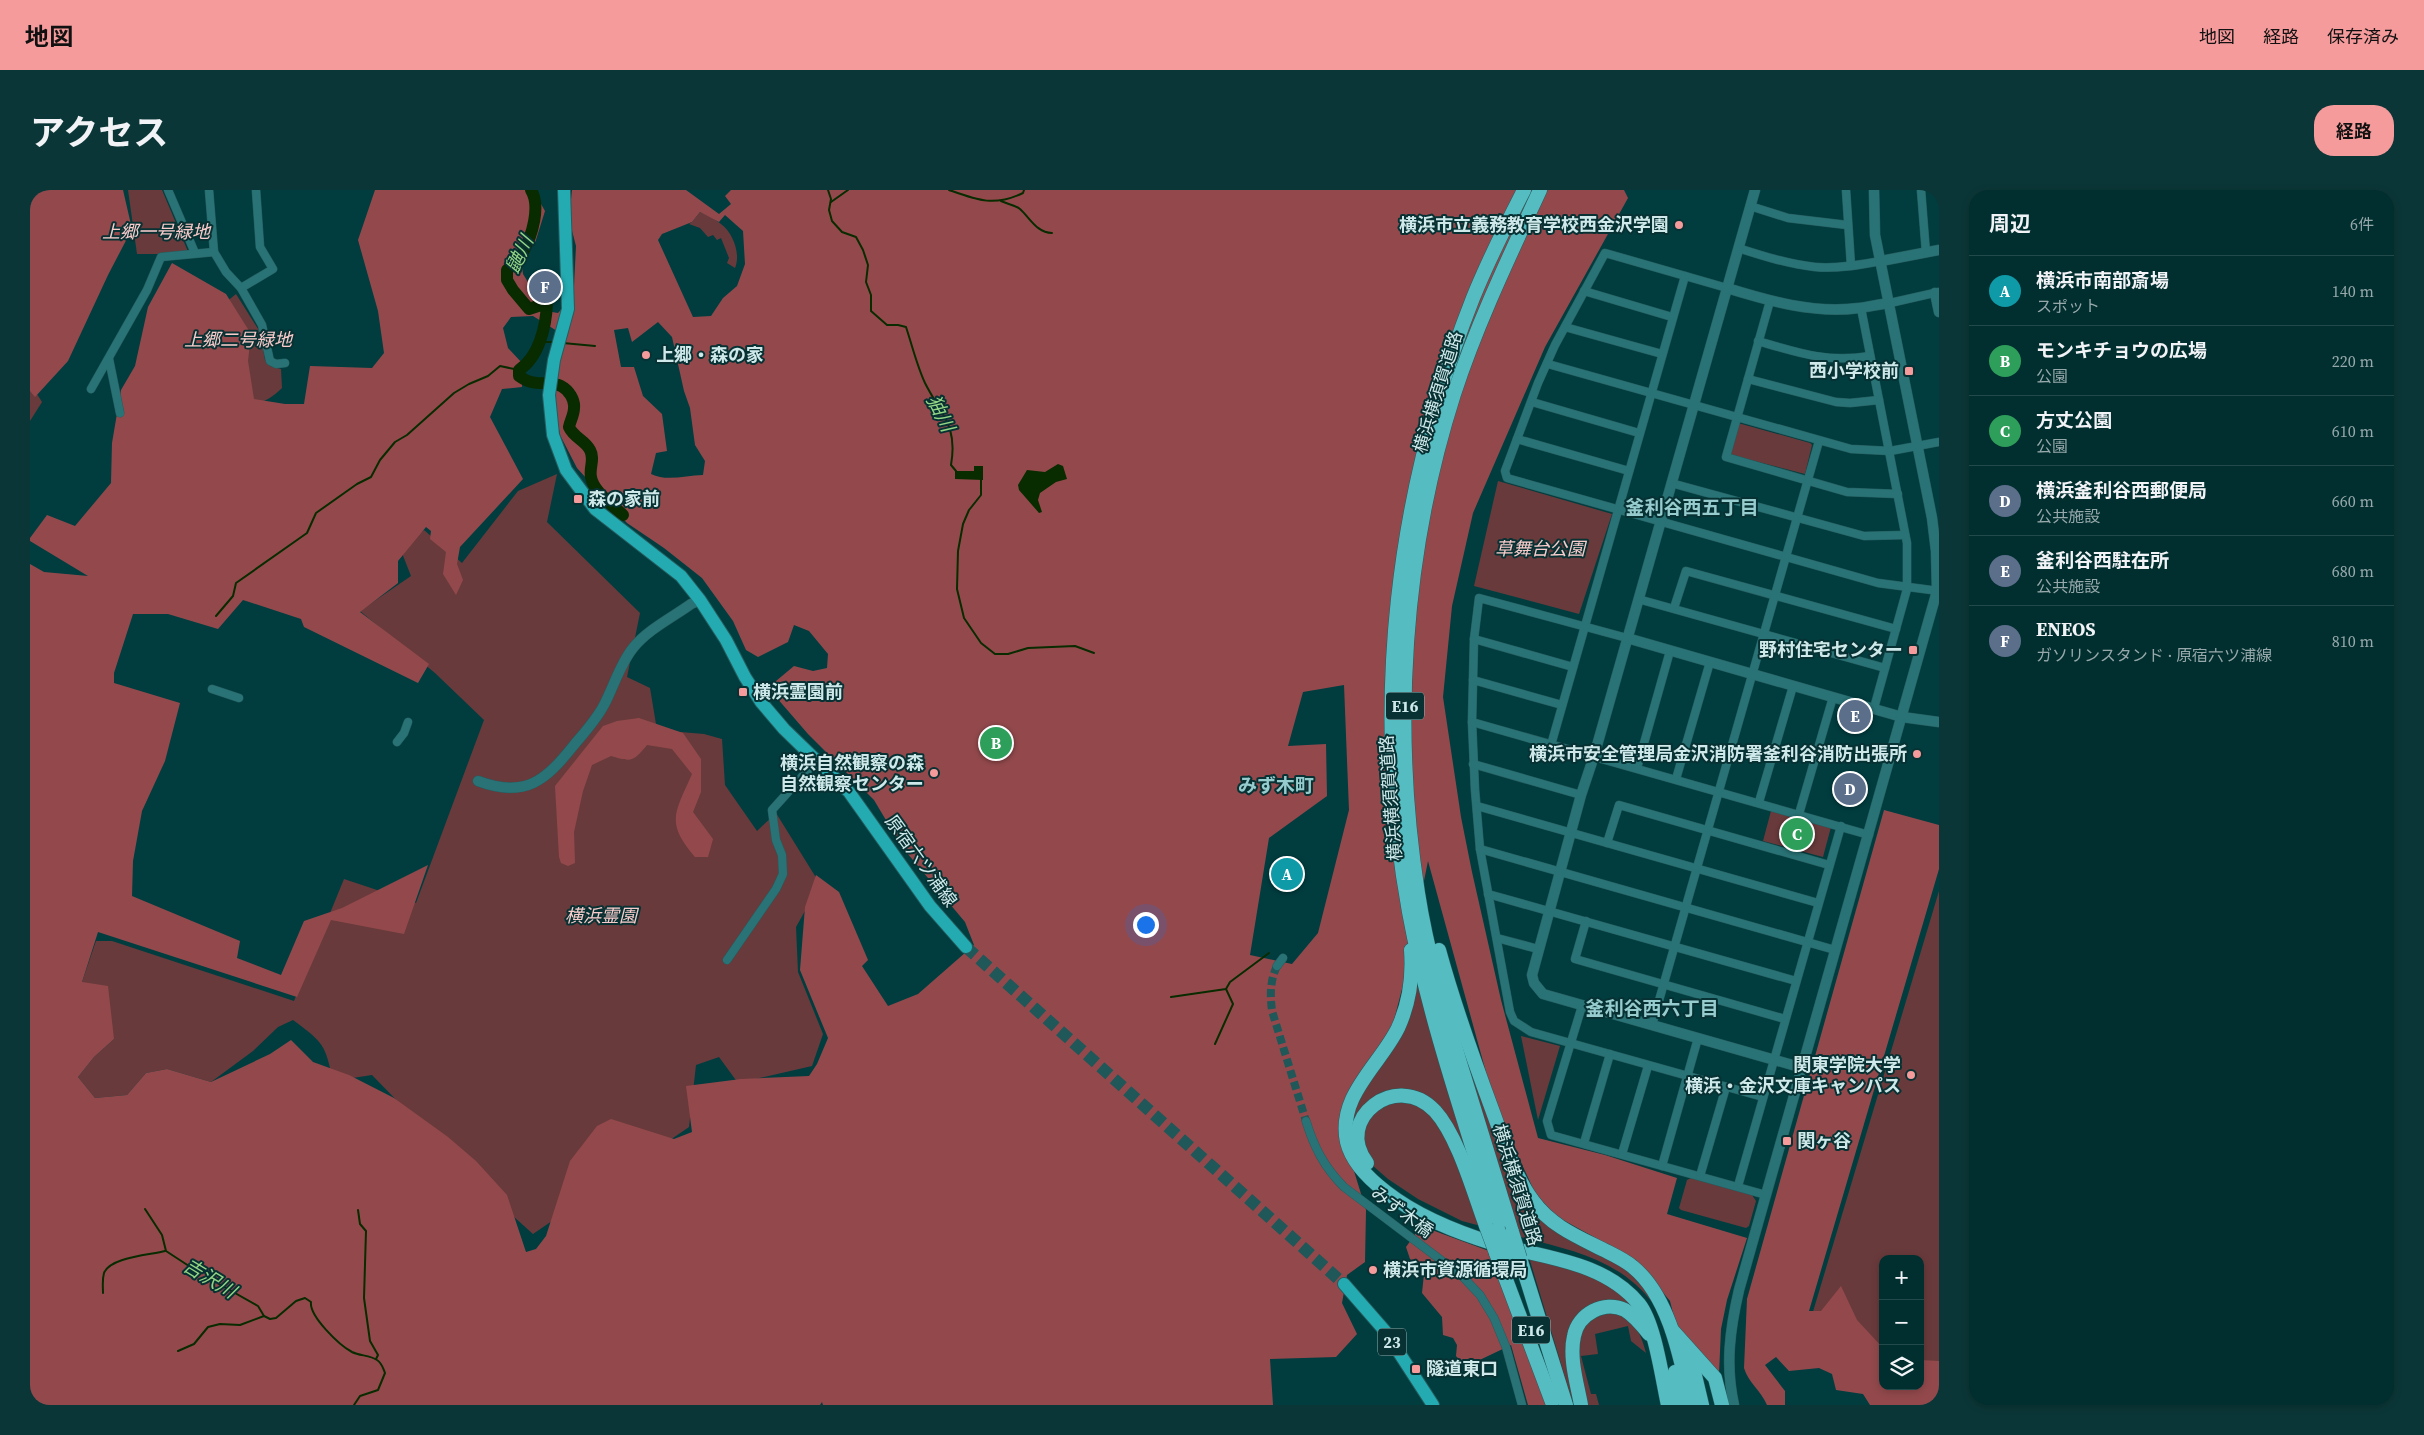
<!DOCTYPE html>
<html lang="ja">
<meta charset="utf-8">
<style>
:root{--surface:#012e2f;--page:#0b3637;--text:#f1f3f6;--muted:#96a8aa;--line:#234a4b;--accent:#f59b9c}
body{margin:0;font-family:"Source Serif 4","Noto Sans JP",serif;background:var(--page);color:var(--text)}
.controls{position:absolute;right:15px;bottom:15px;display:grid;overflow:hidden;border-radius:10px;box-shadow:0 2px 8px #0003}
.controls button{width:45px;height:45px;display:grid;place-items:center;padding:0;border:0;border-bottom:1px solid var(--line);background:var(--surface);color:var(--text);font:25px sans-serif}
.you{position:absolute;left:1115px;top:734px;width:18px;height:18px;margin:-12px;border:4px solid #fff;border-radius:50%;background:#1a73e8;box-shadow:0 0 0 8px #1a73e833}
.badge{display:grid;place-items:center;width:32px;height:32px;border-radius:50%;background:var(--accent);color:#fff;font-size:16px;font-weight:700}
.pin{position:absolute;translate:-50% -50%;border:2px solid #fff;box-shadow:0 1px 5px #0006}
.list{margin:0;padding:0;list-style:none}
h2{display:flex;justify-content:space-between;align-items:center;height:65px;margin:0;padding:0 20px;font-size:21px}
h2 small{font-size:16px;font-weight:400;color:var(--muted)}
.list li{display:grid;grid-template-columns:32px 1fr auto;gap:15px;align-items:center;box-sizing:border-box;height:70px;padding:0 20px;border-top:1px solid var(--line)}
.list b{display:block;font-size:19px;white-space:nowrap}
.list p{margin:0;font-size:16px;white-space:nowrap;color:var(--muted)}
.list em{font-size:16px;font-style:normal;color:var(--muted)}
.icon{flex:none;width:28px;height:28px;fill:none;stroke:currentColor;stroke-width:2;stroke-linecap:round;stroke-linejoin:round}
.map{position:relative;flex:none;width:1909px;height:1215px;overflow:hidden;border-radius:20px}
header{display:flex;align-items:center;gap:30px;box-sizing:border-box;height:70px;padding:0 25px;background:var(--accent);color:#111}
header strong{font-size:24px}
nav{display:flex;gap:28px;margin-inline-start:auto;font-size:18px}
.intro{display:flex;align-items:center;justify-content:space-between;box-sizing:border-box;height:120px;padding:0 30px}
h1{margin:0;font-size:35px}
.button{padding:12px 22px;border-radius:20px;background:var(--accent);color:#111;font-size:18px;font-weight:700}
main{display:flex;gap:30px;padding:0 30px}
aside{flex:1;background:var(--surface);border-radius:20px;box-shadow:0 2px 8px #0003}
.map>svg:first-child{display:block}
</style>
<header>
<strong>地図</strong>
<nav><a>地図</a><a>経路</a><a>保存済み</a></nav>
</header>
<div class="intro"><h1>アクセス</h1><a class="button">経路</a></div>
<main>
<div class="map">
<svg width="1909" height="1215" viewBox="0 0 1909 1215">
<rect width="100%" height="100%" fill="#013d3f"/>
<!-- green -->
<g fill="#693a3b">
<path d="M98,0H132L159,64H107Z"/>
<path d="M670,22C677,25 685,29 691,34C703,43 711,64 705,78L697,73L699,68L691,48L687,50L683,45L678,47L670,38L659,34L662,32Z"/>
<path d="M206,104L230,142L235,170L240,176L251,179L252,198C242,208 232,214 218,214L173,131Z"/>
<path d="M0,193L12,212L0,231Z"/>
<path d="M1708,233L1780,253L1782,255L1775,284L1701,265L1700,261Z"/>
<path d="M527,284L517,332L610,423L597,487L620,498L627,540L674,544L692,549L695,595L727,641L746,623L790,694L766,737L768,782L793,844L782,876L708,893L689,867L666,875L659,937L503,1044L453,999L342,885L303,891C295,854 294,853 263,830L248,837L223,861L181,892L137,879L116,883L97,905L65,908L48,887L64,867L84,849L52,792L66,751H82L264,811L314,689L386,713L454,530L405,483L330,421L381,386L370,358L394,340L432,373L488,301Z"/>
<path d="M1468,291L1582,324L1549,424L1444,396Z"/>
<path d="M1741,621L1801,637L1793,667L1733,651Z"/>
<path d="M1909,701V1180L1890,1173V1069H1853V1160L1779,1135Z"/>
<path d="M1389,796L1461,1029L1414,925L1358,901L1319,940L1321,925L1383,798Z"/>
<path d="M1491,846L1530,856L1508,930Z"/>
<path d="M1436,862L1493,1004L1595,1077L1616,1097L1624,1115C1592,1070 1541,1060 1491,1047L1434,863Z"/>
<path d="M1380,910L1399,922L1413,940L1451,1036L1432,1031L1388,1009L1358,989L1342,975L1334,959L1335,929L1352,912Z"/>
<path d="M1661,988L1722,1005L1726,1011L1719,1036L1716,1038L1651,1020L1649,1018L1657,990Z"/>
<path d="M1498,1064L1579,1092L1611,1125L1589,1113L1546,1129L1547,1211L1543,1212L1541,1207Z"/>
<path d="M1585,1122C1605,1134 1610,1140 1616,1163L1601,1151L1598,1136L1565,1144L1568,1164L1551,1166L1561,1204H1566L1569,1215H1555C1549,1178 1530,1126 1585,1122Z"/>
</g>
<!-- forest -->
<g fill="#93494c" fill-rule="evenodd">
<path d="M0,0H93L102,39L78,85L38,171L5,207L0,201Z"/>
<path d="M345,0H503L515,21L505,53L491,70L493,84L516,121L528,123L540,110L544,96L546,56L539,29L542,0H656L689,24L701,14L695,6L701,0H1594L1598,8L1515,157L1443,323L1422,416L1413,507L1431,627L1442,682L1471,810L1508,948L1575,965L1647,988L1637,1024L1717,1048L1697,1110L1691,1139L1689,1184L1646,1135L1640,1111L1607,1071L1526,1026L1505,1003L1465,915L1398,671L1373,795L1363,834L1339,871L1311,939L1336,1020L1335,1072L1317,1085L1312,1113L1327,1144L1306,1167L1240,1169L1243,1215H793L792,1212L790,1215H0V374L14,382L58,386L0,351V348L17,325L45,336L81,293L82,253L91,200L105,176L118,117L142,73L196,104L221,144L218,171L224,209L255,214H274L280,176L342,178L354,163L348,121L328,50ZM670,22L689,32L695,25L713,41L715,74L707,96L693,108L681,126L663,127L628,50L632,44L662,32ZM503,126L535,146L523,203L530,245L547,278L597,333L634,358L672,388L703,431L716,460L728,467L758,452L764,435L779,441L798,464L797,478L783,481L764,476L746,491L740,500L778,544L844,610L872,657L935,732L944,755L888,804L858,816L832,776L838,770L809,702L786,685L775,717L770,780L798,848L787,874L779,886L711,889L656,896L662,942L644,949L581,929L567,936L540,971L516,1046L506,1059L496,1062L477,1005L446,971L418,947L364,908L319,885L283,872L261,850L240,864L181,892L137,879L116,883L97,905L65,908L48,887L64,867L84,849L78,796L52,792L68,742L267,807L301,730L374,744L398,675L312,718L274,731L251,785L207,768L210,751L102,706L103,671L112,621L135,571L150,513L84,493V483L103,424H138L188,439L213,410L271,429L274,437L388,493L399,474L330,422L368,393V371L396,337L401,341L400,349L416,362L413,384L426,405L433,390L427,374L430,357L493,289L460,227L472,199L492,197L493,174L478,158L473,138L481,127ZM628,132L642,147L654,201L660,218L665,255L675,271L673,285C656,285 637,292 621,284L626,263L637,261L632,224L613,206L604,177H591L584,140L598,138L602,152ZM1314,495L1319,620L1288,743L1262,774L1220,765L1239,648L1297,606L1296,554L1258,556L1273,502Z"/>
<path d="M609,528L653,543L671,569V602L663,622L683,649L678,667H665C635,632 645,623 662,584L642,559L617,555C603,572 602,572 581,566L562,575L553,601L544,642L545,673L538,676L531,673L529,667L525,596L573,536L587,531Z"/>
<path d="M1854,620L1909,635V679L1779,1121H1791L1811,1096L1827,1130L1853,1158V1196H1890V1170L1909,1171V1215H1840L1833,1204L1806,1200L1802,1184L1789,1178L1759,1181L1746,1167L1735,1175L1755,1201V1215H1737C1731,1201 1718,1192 1714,1178L1717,1109Z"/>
<path d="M1391,1036L1459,1061L1518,1215H1498L1481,1155L1435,1177L1426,1166L1427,1155L1423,1148L1413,1145L1412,1127L1392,1103L1394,1084L1386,1073L1380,1069L1376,1057Z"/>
</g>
<!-- water -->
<g fill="#092b00">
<path d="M1028,274L1033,276L1037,289L1026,292L1010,303L1008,310L1012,322L1009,323L989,300L988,295L997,280L1015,282Z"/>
<path d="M944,276H953V290L925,289V281H944Z"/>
</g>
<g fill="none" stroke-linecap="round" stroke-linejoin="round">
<!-- stream -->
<g stroke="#092b00" stroke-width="2">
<path d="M798,0L801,9L799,20L802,31L812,42L826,47L833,60L838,75L836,92L841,105V121L857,135H868L876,137C882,155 887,176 895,193C911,225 928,235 921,275L926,281"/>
<path d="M919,0C947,10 964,17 993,3L994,0"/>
<path d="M971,11C977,14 985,15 990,19C1000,28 1007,43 1022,43"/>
<path d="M801,12L818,0"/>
<path d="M509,152H523"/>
<path d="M533,153L565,156"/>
<path d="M951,289V305L939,320L933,334L928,361L927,399L934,428L951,453L965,464H978L998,458L1045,456L1064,463"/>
<path d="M186,426L203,406L206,393L277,343L286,323L327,294L341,287L350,270L365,252L377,245L424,203L439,194L458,186L470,176L489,180"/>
<path d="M1141,807L1196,799L1200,792L1239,763"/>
<path d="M1185,854L1203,814L1196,799"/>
<path d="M115,1019L132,1045L136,1061L165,1080L177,1082L189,1094L228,1116L234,1126L240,1129L246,1128L266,1111L275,1108L281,1112C279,1126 309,1155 322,1162C330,1166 340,1165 347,1170C352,1173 353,1178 355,1183L348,1200L330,1206L324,1215"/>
<path d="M328,1020L330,1034L336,1041L334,1108L340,1151L348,1165L346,1169"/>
<path d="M73,1103C73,1097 72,1090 74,1083C80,1067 120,1065 135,1061"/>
<path d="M148,1161L164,1154L178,1137L190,1134L210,1135L234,1126"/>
</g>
<!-- river -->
<path stroke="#092b00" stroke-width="12" d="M501,0C511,16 502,46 493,62C490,69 483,74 477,80V90L483,100L499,119L517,113C516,137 509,167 489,180V186C505,198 517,190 531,196C539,200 545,210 544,218C544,225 540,231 539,237C544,248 555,250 560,260C565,269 559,278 561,287C563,301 583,315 593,325"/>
<!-- minor-tunnel -->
<path stroke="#205759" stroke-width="8" stroke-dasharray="8 4" stroke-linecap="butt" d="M1247,776C1240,791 1240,804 1242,821L1276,931"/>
<!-- primary-tunnel -->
<path stroke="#205759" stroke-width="12" stroke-dasharray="12 6" stroke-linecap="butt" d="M936,757L1314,1094"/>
<defs>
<g id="minor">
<path d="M138,0L165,63"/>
<path d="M179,0L184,62L196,82L211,98L232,135L240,171L246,174L255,173"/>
<path d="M1816,0L1821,76"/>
<path d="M1891,0L1896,63"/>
<path d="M1720,16L1758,28L1817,35"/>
<path d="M1708,58C1733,66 1758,74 1785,77C1807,79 1830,75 1851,71"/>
<path d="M211,98L243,79L230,57L226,0"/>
<path d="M1697,98L1575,63L1525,155L1508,193L1475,281L1477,288L1848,393L1909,401"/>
<path d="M1554,101L1642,127"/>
<path d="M1740,111L1696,267L1817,302L1868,304"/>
<path d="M1860,113L1909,102"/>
<path d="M1831,118L1877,353V399L1844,518"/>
<path d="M1535,137L1632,164"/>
<path d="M1728,151C1769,163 1797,173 1840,166"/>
<path d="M79,169L90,223"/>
<path d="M1518,174L1821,259L1860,261L1909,252"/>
<path d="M1718,189L1806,212L1820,213L1849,210"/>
<path d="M61,199L117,100L131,67L184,62"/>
<path d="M1502,212L1609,243"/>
<path d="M1487,249L1599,281"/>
<path d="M1641,293L1834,346L1875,345"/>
<path d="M1608,409L1855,478"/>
<path d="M1644,418L1656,381L1866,439"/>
<path d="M1597,448L1449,408L1444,449L1442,532L1445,600L1450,659L1480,822L1484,831L1501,842L1733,907"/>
<path d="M1444,449L1543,477"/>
<path d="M1443,490L1532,515"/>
<path d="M182,499L209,508"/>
<path d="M1442,532L1839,645"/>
<path d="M367,552L374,543L378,532"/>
<path d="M1521,555L1655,86"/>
<path d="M1443,574L1551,605"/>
<path d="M1607,578L1640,461"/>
<path d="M1646,589L1680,472"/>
<path d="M1729,612L1763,496"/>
<path d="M1447,616L1788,713"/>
<path d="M1769,624L1803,507"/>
<path d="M1577,653L1589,615L1799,675"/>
<path d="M1450,659L1805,760"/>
<path d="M1458,704L1766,791"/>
<path d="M1556,731L1545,769L1755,829"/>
<path d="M1467,748L1508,759"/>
<path d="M697,770L746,699L753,684L752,665L746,650L742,620L787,570"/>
<path d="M1247,776L1253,768"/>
<path d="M1552,816L1517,931L1521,945L1736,1005"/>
<path d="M1622,835L1789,251"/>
<path d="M1276,931C1284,957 1294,977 1314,997L1432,1086L1450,1105L1464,1128L1476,1157L1492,1215"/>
<path d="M1554,953L1580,864"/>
<path d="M1592,964L1618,876"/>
<path d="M1632,976L1668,848"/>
<path d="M1670,986L1696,897"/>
<path d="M1708,996L1811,636"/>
</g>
<g id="tertiary">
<path d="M1725,0L1564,566L1551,605L1502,785L1504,793L1513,804L1773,878"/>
<path d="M1851,71L1909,60"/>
<path d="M1697,98C1739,111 1784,124 1829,118C1839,117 1849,114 1860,113"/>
<path d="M1905,103L1909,122"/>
<path d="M1597,448L1872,527L1909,532"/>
<path d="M448,591C496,609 516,590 544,555C555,542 566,530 574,515C584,496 590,474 603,458C617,440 643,427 661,414L670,410"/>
<path d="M1704,1215C1695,1175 1700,1139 1709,1100L1907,401L1906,361L1902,328L1845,45L1844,0"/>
</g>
<g id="primary">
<path d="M534,0L538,119L524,170L519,205L523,245L536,280L565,319L651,386L670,410L696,450L715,487L731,512L754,539L819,602L900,716L936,757"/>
<path d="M1314,1094L1355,1141L1403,1215"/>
</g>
<g id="motorway">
<path d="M1381,760C1383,786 1379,814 1368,838C1350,875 1307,906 1317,952C1322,973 1339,989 1356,1002C1388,1027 1426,1042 1465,1054C1514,1068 1574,1071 1609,1114C1625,1134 1632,1188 1638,1215"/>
<path d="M1409,760C1424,815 1443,868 1463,922C1474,952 1484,985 1503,1011C1521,1036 1548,1047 1574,1060C1584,1065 1595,1070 1603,1077C1640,1107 1651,1171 1661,1215"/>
<path d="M1337,973C1303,929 1367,880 1405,921C1428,946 1444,1004 1456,1036"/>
<path d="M1468,1039C1436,935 1399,830 1379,722C1341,514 1366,303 1443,108C1458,71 1476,35 1494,0"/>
<path d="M1482,1042C1465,986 1448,931 1431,876C1414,819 1397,761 1388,703C1362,538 1373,363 1424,204C1447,134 1479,67 1510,0"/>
<path d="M1466,1063L1522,1212"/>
<path d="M1490,1068L1536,1215"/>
<path d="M1642,1140L1685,1188L1692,1215"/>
<path d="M1659,1160L1672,1215"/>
<path d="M1645,1182L1643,1194L1649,1215"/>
<path d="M1551,1215C1547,1193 1539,1168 1544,1146C1548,1124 1574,1110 1595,1120C1605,1126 1612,1135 1619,1144"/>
</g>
</defs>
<!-- minor casing -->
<use href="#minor" stroke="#265c5e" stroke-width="9"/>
<!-- tertiary casing -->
<use href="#tertiary" stroke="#265c5e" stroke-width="11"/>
<!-- primary casing -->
<use href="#primary" stroke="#265c5e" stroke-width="14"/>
<!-- motorway casing -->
<use href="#motorway" stroke="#265c5e" stroke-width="15"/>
<!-- minor -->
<use href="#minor" stroke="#297376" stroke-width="8"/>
<!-- tertiary -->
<use href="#tertiary" stroke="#297376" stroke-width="10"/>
<!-- primary -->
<use href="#primary" stroke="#23abb1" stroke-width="12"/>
<!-- motorway -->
<use href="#motorway" stroke="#55bdc2" stroke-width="14"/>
<defs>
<g id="motorway-bridge">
<path d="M1456,1036L1466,1063"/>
<path d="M1468,1039L1477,1065"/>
<path d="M1482,1042L1490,1068"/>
</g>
</defs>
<!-- motorway-bridge casing -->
<use href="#motorway-bridge" stroke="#265c5e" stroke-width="15" stroke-linecap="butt"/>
<!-- motorway-bridge -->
<use href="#motorway-bridge" stroke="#55bdc2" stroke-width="14"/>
</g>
<!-- markers -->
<g fill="#f59b9c" stroke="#073133" stroke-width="2">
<circle cx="1649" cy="35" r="5"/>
<circle cx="616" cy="165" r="5"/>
<rect x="1874" y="176" width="10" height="10" rx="2.5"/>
<rect x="543" y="304" width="10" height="10" rx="2.5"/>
<rect x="1878" y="455" width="10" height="10" rx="2.5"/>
<rect x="708" y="497" width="10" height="10" rx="2.5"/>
<circle cx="1887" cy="564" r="5"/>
<circle cx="904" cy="583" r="5"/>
<circle cx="1881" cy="885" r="5"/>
<rect x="1752" y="946" width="10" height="10" rx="2.5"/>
<circle cx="1343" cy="1080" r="5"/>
<rect x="1381" y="1174" width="10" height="10" rx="2.5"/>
</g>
<g text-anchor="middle" stroke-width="4" stroke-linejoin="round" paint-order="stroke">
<!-- shield labels -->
<g fill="#073133" stroke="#93b2b3" stroke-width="1">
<rect x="1356" y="502.5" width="38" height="27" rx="4"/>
<rect x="1482" y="1126.5" width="38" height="27" rx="4"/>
<rect x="1348" y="1138.5" width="28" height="27" rx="4"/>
</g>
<g font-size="16" font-weight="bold" fill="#cfe9ea">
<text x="1375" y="522">E16</text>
<text x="1501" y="1146">E16</text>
<text x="1362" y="1158">23</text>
</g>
<!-- poi labels -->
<g font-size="18" font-weight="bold" fill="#cfe9ea" stroke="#073133" text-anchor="end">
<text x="1639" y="41">横浜市立義務教育学校西金沢学園</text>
<text x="626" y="171" text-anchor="start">上郷・森の家</text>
<text x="1869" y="187">西小学校前</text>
<text x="558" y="315" text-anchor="start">森の家前</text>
<text x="1873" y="466">野村住宅センター</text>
<text x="723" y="508" text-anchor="start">横浜霊園前</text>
<text x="1877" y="570">横浜市安全管理局金沢消防署釜利谷消防出張所</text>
<text x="894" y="579">横浜自然観察の森<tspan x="894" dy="21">自然観察センター</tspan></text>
<text x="1871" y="881">関東学院大学<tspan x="1871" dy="21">横浜・金沢文庫キャンパス</tspan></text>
<text x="1767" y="957" text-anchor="start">関ヶ谷</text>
<text x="1353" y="1086" text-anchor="start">横浜市資源循環局</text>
<text x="1396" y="1185" text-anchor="start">隧道東口</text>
</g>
<!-- park labels -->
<g font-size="18" font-style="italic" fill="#f9cccb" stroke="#073133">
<text x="126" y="48">上郷一号緑地</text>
<text x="208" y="156">上郷二号緑地</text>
<text x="1510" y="365">草舞台公園</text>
<text x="571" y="732">横浜霊園</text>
</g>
<!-- street labels -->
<g font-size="18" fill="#cfe9ea" stroke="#073133">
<text transform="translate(1408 202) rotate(-73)" y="6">横浜横須賀道路</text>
<text transform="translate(1361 608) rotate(-94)" y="6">横浜横須賀道路</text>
<text transform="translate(891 671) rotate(54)" y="6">原宿六ツ浦線</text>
<text transform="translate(1487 995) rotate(73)" y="6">横浜横須賀道路</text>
<text transform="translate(1372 1022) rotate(37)" y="6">みず木橋</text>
</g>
<!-- water labels -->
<g font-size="19" font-style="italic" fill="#94d583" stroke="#073133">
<text transform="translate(489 64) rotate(-64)" y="7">鼬川</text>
<text transform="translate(911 223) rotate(63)" y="7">㹨川</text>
<text transform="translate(180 1088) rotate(31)" y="7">吉沢川</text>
</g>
<!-- neighbourhood labels -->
<g font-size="19" font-weight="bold" fill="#97cccf" stroke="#073133">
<text x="1662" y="324">釜利谷西五丁目</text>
<text x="1246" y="602">みず木町</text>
<text x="1622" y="825">釜利谷西六丁目</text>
</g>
</g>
</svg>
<div class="controls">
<button>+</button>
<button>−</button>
<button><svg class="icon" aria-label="layers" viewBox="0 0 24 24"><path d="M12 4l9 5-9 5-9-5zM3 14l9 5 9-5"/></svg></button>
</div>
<div class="you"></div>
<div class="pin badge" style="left:1257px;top:684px;background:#0f9aa8">A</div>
<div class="pin badge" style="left:966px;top:553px;background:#2e9e5b">B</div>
<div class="pin badge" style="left:1767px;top:644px;background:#2e9e5b">C</div>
<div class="pin badge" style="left:1820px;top:599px;background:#5c6f8a">D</div>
<div class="pin badge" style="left:1825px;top:526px;background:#5c6f8a">E</div>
<div class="pin badge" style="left:515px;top:97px;background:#5c6f8a">F</div>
</div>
<aside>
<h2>周辺<small>6件</small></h2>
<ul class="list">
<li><span class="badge" style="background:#0f9aa8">A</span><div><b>横浜市南部斎場</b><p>スポット</p></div><em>140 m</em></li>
<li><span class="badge" style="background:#2e9e5b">B</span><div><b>モンキチョウの広場</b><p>公園</p></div><em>220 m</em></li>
<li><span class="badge" style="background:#2e9e5b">C</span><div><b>方丈公園</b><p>公園</p></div><em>610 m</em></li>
<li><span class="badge" style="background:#5c6f8a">D</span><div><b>横浜釜利谷西郵便局</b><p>公共施設</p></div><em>660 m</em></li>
<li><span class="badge" style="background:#5c6f8a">E</span><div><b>釜利谷西駐在所</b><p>公共施設</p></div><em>680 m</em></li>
<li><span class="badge" style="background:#5c6f8a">F</span><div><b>ENEOS</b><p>ガソリンスタンド · 原宿六ツ浦線</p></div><em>810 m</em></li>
</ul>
</aside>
</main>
